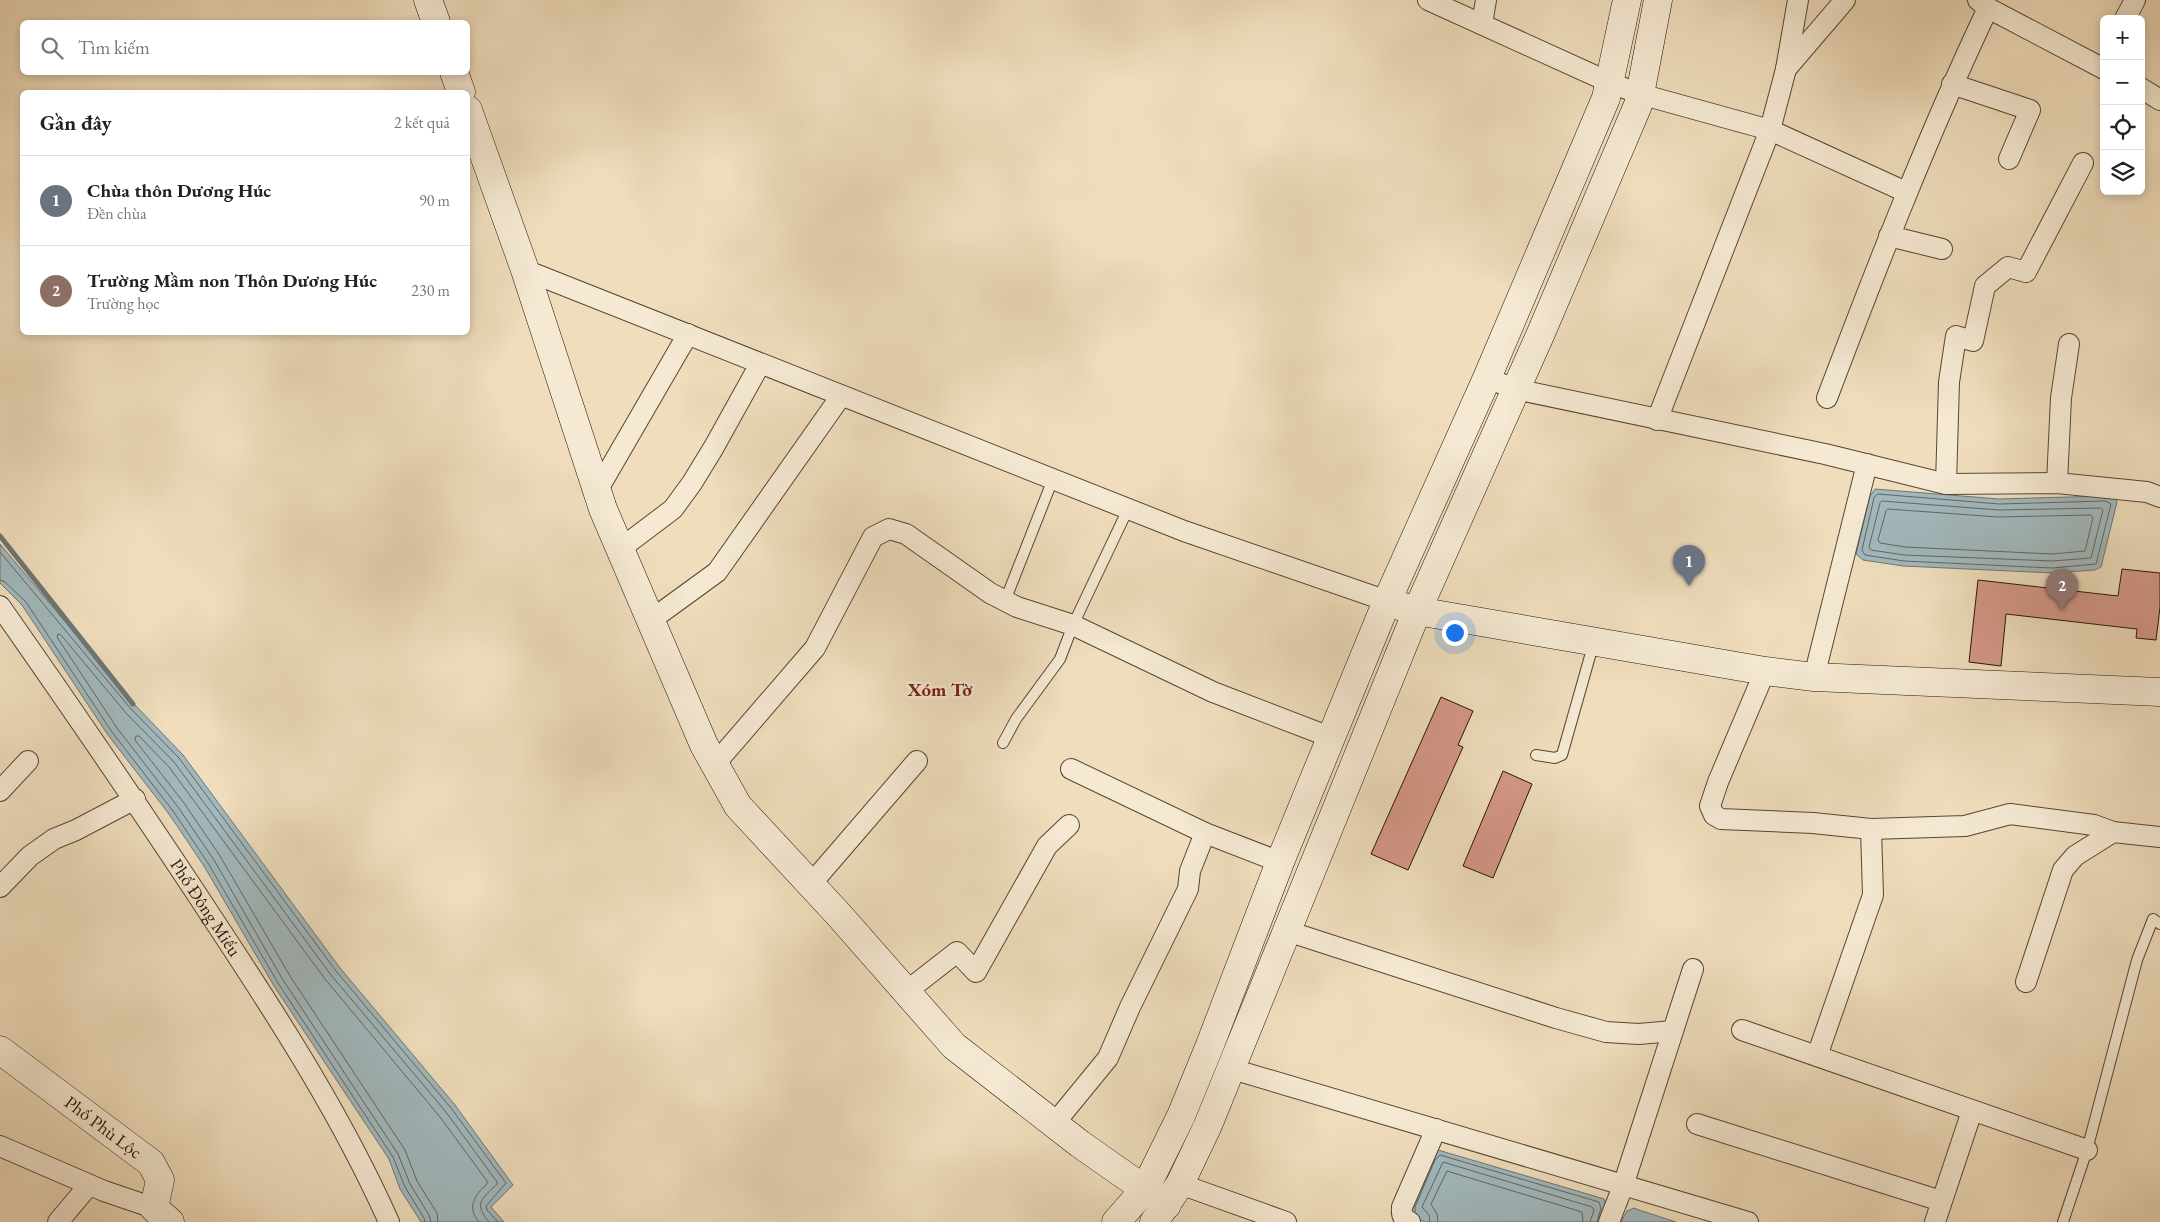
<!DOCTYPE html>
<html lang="vi">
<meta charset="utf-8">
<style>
:root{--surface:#fff;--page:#f2f2f2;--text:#222;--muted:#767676;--line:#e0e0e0;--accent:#b45309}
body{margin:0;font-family:"EB Garamond",serif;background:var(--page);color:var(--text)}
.controls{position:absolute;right:15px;top:15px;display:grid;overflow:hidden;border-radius:8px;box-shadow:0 2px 8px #0003}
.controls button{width:45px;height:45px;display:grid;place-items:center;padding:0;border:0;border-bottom:1px solid var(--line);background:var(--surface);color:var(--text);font:25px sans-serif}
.you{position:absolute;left:1454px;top:632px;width:18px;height:18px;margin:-12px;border:4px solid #fff;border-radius:50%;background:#1a73e8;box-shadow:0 0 0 8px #1a73e833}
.badge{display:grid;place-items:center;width:32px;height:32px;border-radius:50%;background:var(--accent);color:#fff;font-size:16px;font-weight:700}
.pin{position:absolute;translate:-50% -41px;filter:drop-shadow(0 1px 2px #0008)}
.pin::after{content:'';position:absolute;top:26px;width:18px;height:15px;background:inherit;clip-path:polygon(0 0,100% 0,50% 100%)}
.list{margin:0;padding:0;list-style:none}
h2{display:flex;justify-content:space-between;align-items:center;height:65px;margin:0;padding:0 20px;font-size:21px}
h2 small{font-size:16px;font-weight:400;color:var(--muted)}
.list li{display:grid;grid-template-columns:32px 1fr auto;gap:15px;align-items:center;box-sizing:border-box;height:90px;padding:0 20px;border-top:1px solid var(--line)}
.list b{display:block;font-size:19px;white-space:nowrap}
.list p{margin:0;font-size:16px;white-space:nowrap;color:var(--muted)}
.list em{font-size:16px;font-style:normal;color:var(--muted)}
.icon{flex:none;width:28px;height:28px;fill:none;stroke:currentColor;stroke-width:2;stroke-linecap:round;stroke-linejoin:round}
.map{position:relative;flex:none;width:2160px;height:1222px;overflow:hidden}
.search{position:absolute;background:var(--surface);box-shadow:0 2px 8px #0003;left:20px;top:20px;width:450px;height:55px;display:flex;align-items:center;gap:12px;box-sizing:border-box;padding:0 18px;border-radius:8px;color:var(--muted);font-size:19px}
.panel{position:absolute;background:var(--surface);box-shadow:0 2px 8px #0003;left:20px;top:90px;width:450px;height:245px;border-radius:8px}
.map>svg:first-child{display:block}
</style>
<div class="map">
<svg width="2160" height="1222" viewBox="0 0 2160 1222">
<rect width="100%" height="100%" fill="#efddbc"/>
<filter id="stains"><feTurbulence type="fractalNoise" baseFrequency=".004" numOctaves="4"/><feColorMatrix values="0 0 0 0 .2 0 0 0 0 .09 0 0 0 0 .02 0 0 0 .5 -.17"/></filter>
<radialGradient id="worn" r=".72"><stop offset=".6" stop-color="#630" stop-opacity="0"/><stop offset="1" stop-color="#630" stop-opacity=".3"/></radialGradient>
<!-- water -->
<g fill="#a1b8bd" stroke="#6f7673">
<path d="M1875,489L1999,499L2105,496L2114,497L2117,502L2101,567L2095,570L2053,573L1903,566L1863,560L1856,554L1870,496Z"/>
<path d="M0,544L135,705L183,755L340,968L455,1105L513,1185L491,1207L504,1222H421L400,1189L389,1159L274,986L204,866L169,814L108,735L22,605L0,583Z"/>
<path d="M1438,1150L1601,1198L1604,1199L1606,1205L1601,1222H1425L1412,1216L1410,1212L1435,1151Z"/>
<path d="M1634,1208L1639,1210L1676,1222H1621L1627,1211Z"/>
</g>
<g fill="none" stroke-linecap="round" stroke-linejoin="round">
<!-- shore -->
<g stroke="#636660" stroke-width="1">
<path d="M1878,494L1999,504L2105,501L2111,504L2096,564L2052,568L1904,561L1865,555L1862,550L1874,498Z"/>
<path d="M1882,501L1999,510L2100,508L2103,510L2091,558L2052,561L1904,555L1871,550L1869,547L1880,503Z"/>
<path d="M1888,509L1998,517L2091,515L2093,518L2085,551L2052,554L1905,547L1880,543L1878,540L1886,511Z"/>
<path d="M0,552L131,709L179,758L336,971L451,1108L506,1183L486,1206L487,1210L498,1222"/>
<path d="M0,580L5,582L26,602L112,732L173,811L208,863L278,983L393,1157L405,1187L424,1218L425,1222"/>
<path d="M1415,1212V1207L1435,1160L1440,1155L1599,1202L1601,1208L1597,1222"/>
<path d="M431,1222L429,1215L410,1184L398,1154L283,980L214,860L178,807L117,728L57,637L58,634L61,635L126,713L174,762L331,975L446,1112L497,1182V1184C482,1199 473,1203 489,1222"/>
<path d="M438,1222L437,1213L417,1181L405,1150L290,976L220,856L184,803L135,740L136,736H139L169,767L325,979L440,1117L487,1181V1184C475,1195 466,1207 479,1222"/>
<path d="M1430,1222L1429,1215L1422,1207L1443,1162L1592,1207L1594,1210L1590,1222"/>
<path d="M1438,1222L1437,1214L1431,1204L1447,1171L1582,1212L1583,1222"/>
</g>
<!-- stream -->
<path stroke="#6f7673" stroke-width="5" d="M0,536L133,704"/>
</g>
<!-- building -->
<g fill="#d49787" stroke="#251403">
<path d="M2122,569L2160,573V607L2156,640L2136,638L2137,629L2006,614L2001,666L1969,662L1978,580L2118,596Z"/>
<path d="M1441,697L1473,711L1458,745L1463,747L1408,870L1371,854Z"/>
<path d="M1503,771L1532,784L1493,878L1463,866Z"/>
</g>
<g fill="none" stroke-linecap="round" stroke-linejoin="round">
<defs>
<g id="lane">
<path d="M1005,601L1053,479"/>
<path d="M1003,743L1016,719L1060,659L1073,625L1128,509"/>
<path d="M1536,755L1555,758L1562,755L1594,642"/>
<path d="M2063,1222L2087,1150L2137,960L2153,919L2160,924"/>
</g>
<g id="street">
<path d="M1428,0L1611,83L1640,94L1770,130L1906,192"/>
<path d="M1978,0L1988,8L2104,69"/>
<path d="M2125,19L2135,0"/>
<path d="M1482,24L1486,0"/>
<path d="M1786,69L1845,0"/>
<path d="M1952,84L2030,110L2009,159"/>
<path d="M2141,88L2160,100"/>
<path d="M1889,236L1942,249"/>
<path d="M525,270L1184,531L1387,601"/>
<path d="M1487,378L1515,389L1825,454L1946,484L2057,483L2147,492L2160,497"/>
<path d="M1827,398C1877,266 1928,135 1988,8"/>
<path d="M1657,420L1770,130L1786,69L1798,0"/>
<path d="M2057,483L2061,398L2069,344"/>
<path d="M1946,484L1949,382L1956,336L1973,341L1985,286L2008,267L2026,272L2083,163"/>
<path d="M597,491L688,334"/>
<path d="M620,549L673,509L692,483L714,447L760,364"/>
<path id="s1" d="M0,606C75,713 149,821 221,931C283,1025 343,1119 389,1222"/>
<path d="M651,620L717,572L841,396"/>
<path d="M1765,671L1718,782L1710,806L1714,815L1721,819L1813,823L1871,829L1965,826L2010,814L2094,825L2113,832L2160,837"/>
<path d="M1814,677L1867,464"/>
<path d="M715,764L815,648L873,537L889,529L906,534L990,593L1017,607L1073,625L1213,692L1330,737"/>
<path d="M1071,769L1205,833L1280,862"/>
<path d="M0,791L28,761"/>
<path d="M811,884L917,761"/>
<path d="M0,887L30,856L54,839L76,830L135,799"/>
<path d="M1287,931L1556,1018L1606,1032L1639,1034L1673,1031"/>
<path d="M2026,982L2063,870L2075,856L2113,832"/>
<path d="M907,991L957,952L976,972L1047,846L1069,825"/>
<path d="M1742,1030L2087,1150"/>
<path d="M1817,1056L1873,895L1871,829"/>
<path d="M1232,1069L1748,1222"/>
<path d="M1054,1124L1108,1058L1130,1007L1188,889L1190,871L1205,833"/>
<path d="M1697,1124L1941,1201"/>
<path d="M0,1146L104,1191L154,1208"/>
<path d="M1180,1184L1286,1222"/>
<path d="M58,1222L89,1185"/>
<path d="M1410,1222C1403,1218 1401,1216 1402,1207L1436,1129"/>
<path d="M1609,1222L1623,1186L1693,969"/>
<path d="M1935,1222L1972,1111"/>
</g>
<g id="secondary">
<path d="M428,0L436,22"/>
<path d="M454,72L461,92"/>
<path d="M468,110L525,270L603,509L704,745L738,806L839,915L954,1046L1080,1144L1167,1205"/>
<path d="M1400,606L1417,611L1765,671L1814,677L2160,692"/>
<path id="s2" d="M0,1050L151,1163L160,1180L154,1208L170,1222"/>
<path d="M1116,1222L1145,1189L1181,1116L1210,1045L1280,862L1387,601L1487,378L1606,98L1627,0"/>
<path d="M1154,1222L1180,1184L1208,1125L1417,611L1541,333L1638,105L1658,0"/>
</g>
</defs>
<!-- lane casing -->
<use href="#lane" stroke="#584631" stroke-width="12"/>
<!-- street casing -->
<use href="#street" stroke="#584631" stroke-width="22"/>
<!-- secondary casing -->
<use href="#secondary" stroke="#251403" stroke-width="29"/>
<!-- lane -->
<use href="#lane" stroke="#f5e9d3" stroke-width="10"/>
<!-- street -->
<use href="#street" stroke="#f5e9d3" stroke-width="20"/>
<!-- secondary -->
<use href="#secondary" stroke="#f5e9d3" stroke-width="28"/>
</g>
<g text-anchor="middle" stroke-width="4.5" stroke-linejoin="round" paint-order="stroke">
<!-- street labels -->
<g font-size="18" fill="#251403" stroke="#f5e9d3">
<text dy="6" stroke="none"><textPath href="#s1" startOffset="365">Phố Đông Miếu</textPath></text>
<text dy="6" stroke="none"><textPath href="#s2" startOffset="129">Phố Phù Lộc</textPath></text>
</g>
<!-- neighbourhood labels -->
<g font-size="19" font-weight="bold" fill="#7a1f14" stroke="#f5e9d3">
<text x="940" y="696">Xóm Tờ</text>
</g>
</g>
<rect width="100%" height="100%" filter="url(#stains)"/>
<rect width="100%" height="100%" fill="url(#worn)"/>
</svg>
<div class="controls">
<button>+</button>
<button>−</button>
<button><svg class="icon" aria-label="locate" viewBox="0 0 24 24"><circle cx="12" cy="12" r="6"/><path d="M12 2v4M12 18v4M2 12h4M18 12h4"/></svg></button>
<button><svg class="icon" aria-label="layers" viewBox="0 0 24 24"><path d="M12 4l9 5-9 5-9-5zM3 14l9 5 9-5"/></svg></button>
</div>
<div class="you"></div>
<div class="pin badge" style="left:1689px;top:586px;background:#6b7280">1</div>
<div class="pin badge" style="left:2062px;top:610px;background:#8d6e63">2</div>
<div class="search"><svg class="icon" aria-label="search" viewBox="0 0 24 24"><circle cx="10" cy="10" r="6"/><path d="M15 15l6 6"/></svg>Tìm kiếm</div>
<section class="panel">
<h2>Gần đây<small>2 kết quả</small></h2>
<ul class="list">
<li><span class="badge" style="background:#6b7280">1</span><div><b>Chùa thôn Dương Húc</b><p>Đền chùa</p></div><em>90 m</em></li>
<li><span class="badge" style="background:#8d6e63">2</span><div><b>Trường Mầm non Thôn Dương Húc</b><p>Trường học</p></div><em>230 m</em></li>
</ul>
</section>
</div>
